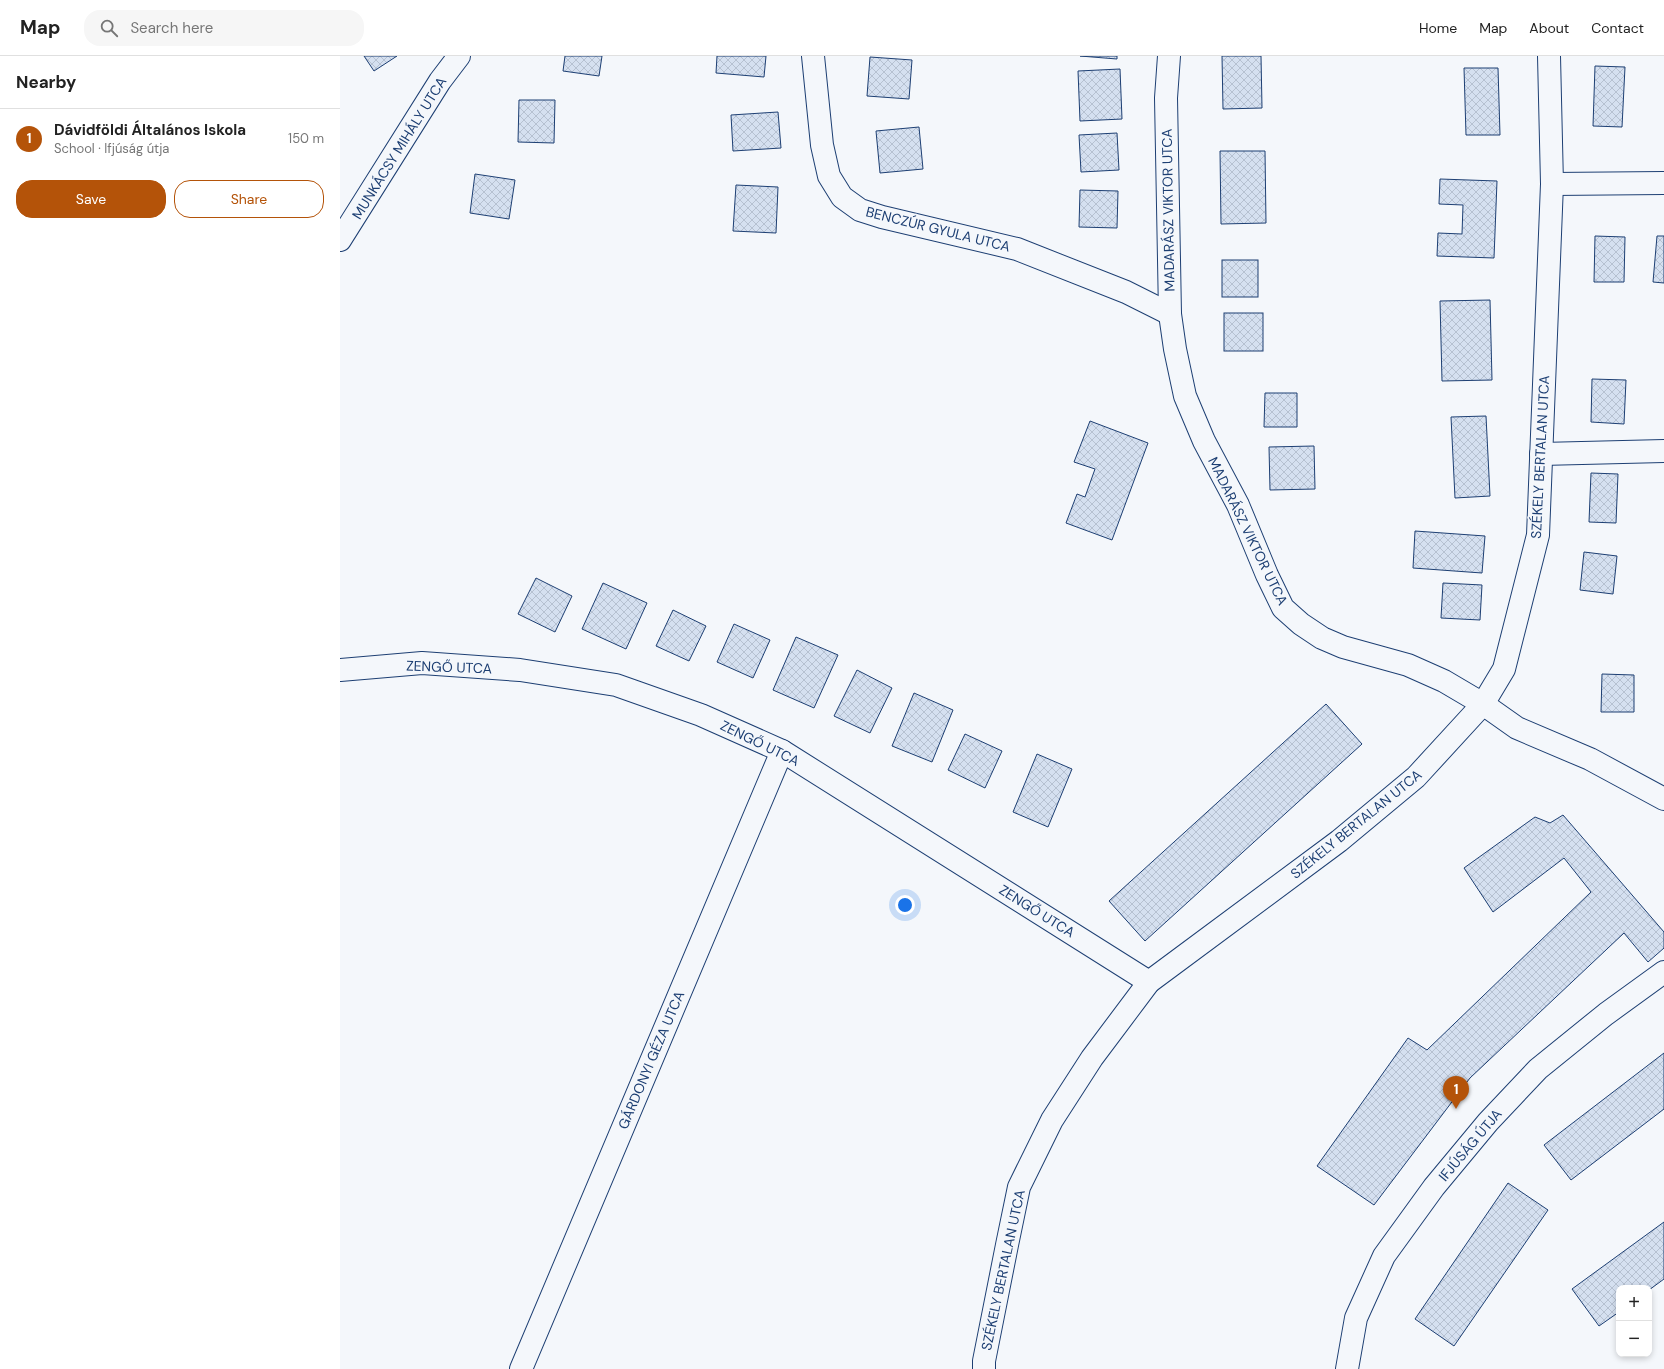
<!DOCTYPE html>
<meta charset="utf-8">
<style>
:root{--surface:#fff;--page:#f6f6f6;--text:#222;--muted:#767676;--line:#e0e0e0;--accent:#b45309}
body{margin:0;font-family:"DM Sans",sans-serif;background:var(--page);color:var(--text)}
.controls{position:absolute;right:12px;bottom:12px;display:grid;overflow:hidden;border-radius:8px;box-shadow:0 2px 6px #0003}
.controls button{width:36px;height:36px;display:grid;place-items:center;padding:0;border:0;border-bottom:1px solid var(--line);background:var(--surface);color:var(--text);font:20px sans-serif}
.you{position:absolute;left:565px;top:849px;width:14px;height:14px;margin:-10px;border:3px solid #fff;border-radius:50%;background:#1a73e8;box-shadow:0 0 0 6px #1a73e833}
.badge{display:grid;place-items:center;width:26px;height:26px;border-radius:50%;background:var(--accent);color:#fff;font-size:13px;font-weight:700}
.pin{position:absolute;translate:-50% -33px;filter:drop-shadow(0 1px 2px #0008)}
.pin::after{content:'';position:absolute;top:21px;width:14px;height:12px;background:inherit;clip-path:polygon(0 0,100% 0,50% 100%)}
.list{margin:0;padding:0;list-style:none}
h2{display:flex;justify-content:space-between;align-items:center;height:52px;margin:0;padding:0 16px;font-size:17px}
h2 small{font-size:13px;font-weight:400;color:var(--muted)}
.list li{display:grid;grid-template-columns:26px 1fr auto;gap:12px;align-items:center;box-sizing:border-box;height:60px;padding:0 16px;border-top:1px solid var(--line)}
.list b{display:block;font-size:15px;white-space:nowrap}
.list p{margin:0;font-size:13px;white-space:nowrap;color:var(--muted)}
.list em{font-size:13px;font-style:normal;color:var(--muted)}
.actions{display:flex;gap:8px;padding:12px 16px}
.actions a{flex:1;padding:9px 0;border:1px solid var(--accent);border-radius:16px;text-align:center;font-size:14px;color:var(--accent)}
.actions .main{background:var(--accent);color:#fff}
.icon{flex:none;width:22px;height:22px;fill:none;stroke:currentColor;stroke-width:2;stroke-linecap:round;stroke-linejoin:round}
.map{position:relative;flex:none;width:1324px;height:1313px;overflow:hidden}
header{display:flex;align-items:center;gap:24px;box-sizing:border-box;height:56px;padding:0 20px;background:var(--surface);border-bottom:1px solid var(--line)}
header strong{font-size:19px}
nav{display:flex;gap:22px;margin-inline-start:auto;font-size:14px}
.search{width:280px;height:36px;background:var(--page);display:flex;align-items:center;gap:10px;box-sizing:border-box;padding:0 14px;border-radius:16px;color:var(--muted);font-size:15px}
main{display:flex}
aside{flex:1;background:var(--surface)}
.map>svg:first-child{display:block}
</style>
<header>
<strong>Map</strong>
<div class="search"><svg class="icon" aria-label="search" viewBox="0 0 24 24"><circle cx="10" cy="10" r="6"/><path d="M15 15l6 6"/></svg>Search here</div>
<nav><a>Home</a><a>Map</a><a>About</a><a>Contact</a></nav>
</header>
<main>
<aside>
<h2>Nearby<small></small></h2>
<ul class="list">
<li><span class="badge">1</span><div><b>Dávidföldi Általános Iskola</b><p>School · Ifjúság útja</p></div><em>150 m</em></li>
</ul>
<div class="actions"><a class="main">Save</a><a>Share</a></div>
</aside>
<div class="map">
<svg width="1324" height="1313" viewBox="0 0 1324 1313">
<defs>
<pattern id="building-cross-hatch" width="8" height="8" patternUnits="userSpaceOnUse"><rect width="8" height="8" fill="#d5e0f0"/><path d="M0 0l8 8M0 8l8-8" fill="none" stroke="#b6c1d1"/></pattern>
</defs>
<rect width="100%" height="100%" fill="#f4f7fb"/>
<!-- building -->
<g fill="url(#building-cross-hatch)" stroke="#1d3f73">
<path d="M24,0H57L34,15Z"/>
<path d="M225,0H262L259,20L223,15Z"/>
<path d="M377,0H426L424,21L376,17Z"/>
<path d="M740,0H777V3Z"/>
<path d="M882,0H921L922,52L883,53Z"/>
<path d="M530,1L572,4L569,43L527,40Z"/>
<path d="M1255,10L1285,11L1282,71L1253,70Z"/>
<path d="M1124,12H1158L1160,79H1126Z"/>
<path d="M780,13L782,63L740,65L738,15Z"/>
<path d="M179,44H215L214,87L178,86Z"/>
<path d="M438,56L441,92L393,95L391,59Z"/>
<path d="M579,71L583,113L540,117L536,75Z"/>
<path d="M777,77L779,114L741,116L739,79Z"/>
<path d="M880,95H925L926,167L881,168Z"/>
<path d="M135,118L175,124L169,163L130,157Z"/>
<path d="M1100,123L1157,125L1154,202L1097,200L1098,177L1122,178L1123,149L1099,148Z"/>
<path d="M396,129L438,131L436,177L393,175Z"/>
<path d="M740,134L778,135L777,172L739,171Z"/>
<path d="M1255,180L1285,181L1284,226H1254Z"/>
<path d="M1317,180H1324V227L1313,226Z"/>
<rect x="882" y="204" width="36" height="37"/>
<path d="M1150,244L1152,324L1102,325L1100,245Z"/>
<rect x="884" y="257" width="39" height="38"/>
<path d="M1252,323L1286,324L1284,368L1251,366Z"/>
<path d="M925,337H957V371H924Z"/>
<path d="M1146,360L1150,440L1115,442L1111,361Z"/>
<path d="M750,365L808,387L772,484L726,467L737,438L745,441L755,413L734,406Z"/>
<path d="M974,390L975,433L930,434L929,391Z"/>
<path d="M1251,417L1278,418L1276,467L1249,466Z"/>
<path d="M1075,475L1145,480L1142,517L1073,512Z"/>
<path d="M1244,496L1277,500L1273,538L1240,534Z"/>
<path d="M196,522L232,540L215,576L178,558Z"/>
<path d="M263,527L307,547L286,593L242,573Z"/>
<path d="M1103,527L1142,529L1140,564L1101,562Z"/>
<path d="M333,554L366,570L349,605L316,590Z"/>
<path d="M394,568L430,584L413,622L377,606Z"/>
<path d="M456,581L498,599L474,652L433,634Z"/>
<path d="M517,614L552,632L530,677L494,660Z"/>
<path d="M1262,618L1294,619V656H1261Z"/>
<path d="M574,637L613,654L592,706L552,690Z"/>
<path d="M986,648L1022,688L805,885L769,845Z"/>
<path d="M625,678L662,695L645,732L608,714Z"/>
<path d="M697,698L732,713L708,771L673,756Z"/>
<path d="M1223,759L1324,876V892L1308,906L1284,877L1130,1022L1034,1149L977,1110L1068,982L1087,994L1251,836L1224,802L1153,856L1124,812L1195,761L1210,767Z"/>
<path d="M1324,997V1053L1231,1124L1204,1089Z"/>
<path d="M1168,1127L1208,1154L1114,1290L1075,1263Z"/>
<path d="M1324,1166V1223L1309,1234V1232H1279V1256L1259,1270L1232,1233Z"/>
</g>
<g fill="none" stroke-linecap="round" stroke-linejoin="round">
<defs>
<g id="street">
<path d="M473,0L482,89L489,120L502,141L520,154L542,161L677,193L786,236L830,258"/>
<path d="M829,0L826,42L830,258L835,293L845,340L864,385L898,449L927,519L943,552L961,568L982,582L1003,591L1068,609L1104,625L1143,648L1177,672L1250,703L1324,743"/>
<path d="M1212,128L1324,127"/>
<path d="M0,184L100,25L119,0"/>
<path d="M1201,398L1324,395"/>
<path d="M0,614L82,607L180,614L276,629L361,659L442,695L809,926"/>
<path d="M181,1313L442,695"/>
<path d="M644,1313V1305L667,1189L679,1131L712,1064L752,1002L809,926L999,785L1076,721L1143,648L1164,613L1198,479L1212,128L1209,0"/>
<path d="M1007,1313L1016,1262L1044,1200L1094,1131L1148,1066L1198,1013L1266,958L1324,916"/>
</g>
</defs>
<!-- street casing -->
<use href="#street" stroke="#1d3f73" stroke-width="24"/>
<!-- street -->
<use href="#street" stroke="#f4f7fb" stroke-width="22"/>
</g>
<g text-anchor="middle" stroke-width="3" stroke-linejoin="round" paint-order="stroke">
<!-- street labels -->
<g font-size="14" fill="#1d3f73" stroke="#f4f7fb">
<text transform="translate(59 92) rotate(-58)" y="5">MUNKÁCSY MIHÁLY UTCA</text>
<text transform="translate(828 154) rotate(-91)" y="5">MADARÁSZ VIKTOR UTCA</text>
<text transform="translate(598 173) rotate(14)" y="5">BENCZÚR GYULA UTCA</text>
<text transform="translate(1200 401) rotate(-87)" y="5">SZÉKELY BERTALAN UTCA</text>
<text transform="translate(908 475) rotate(64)" y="5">MADARÁSZ VIKTOR UTCA</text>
<text transform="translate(109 611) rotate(2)" y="5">ZENGŐ UTCA</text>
<text transform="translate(420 687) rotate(26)" y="5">ZENGŐ UTCA</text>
<text transform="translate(1016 768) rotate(-39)" y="5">SZÉKELY BERTALAN UTCA</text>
<text transform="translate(697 855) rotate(32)" y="5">ZENGŐ UTCA</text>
<text transform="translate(311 1004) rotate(-67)" y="5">GÁRDONYI GÉZA UTCA</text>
<text transform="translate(1130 1089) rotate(-50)" y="5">IFJÚSÁG ÚTJA</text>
<text transform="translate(663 1214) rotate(-78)" y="5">SZÉKELY BERTALAN UTCA</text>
</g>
</g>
</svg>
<div class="controls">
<button>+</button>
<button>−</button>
</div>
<div class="you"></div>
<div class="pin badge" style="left:1116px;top:1053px">1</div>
</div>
</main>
